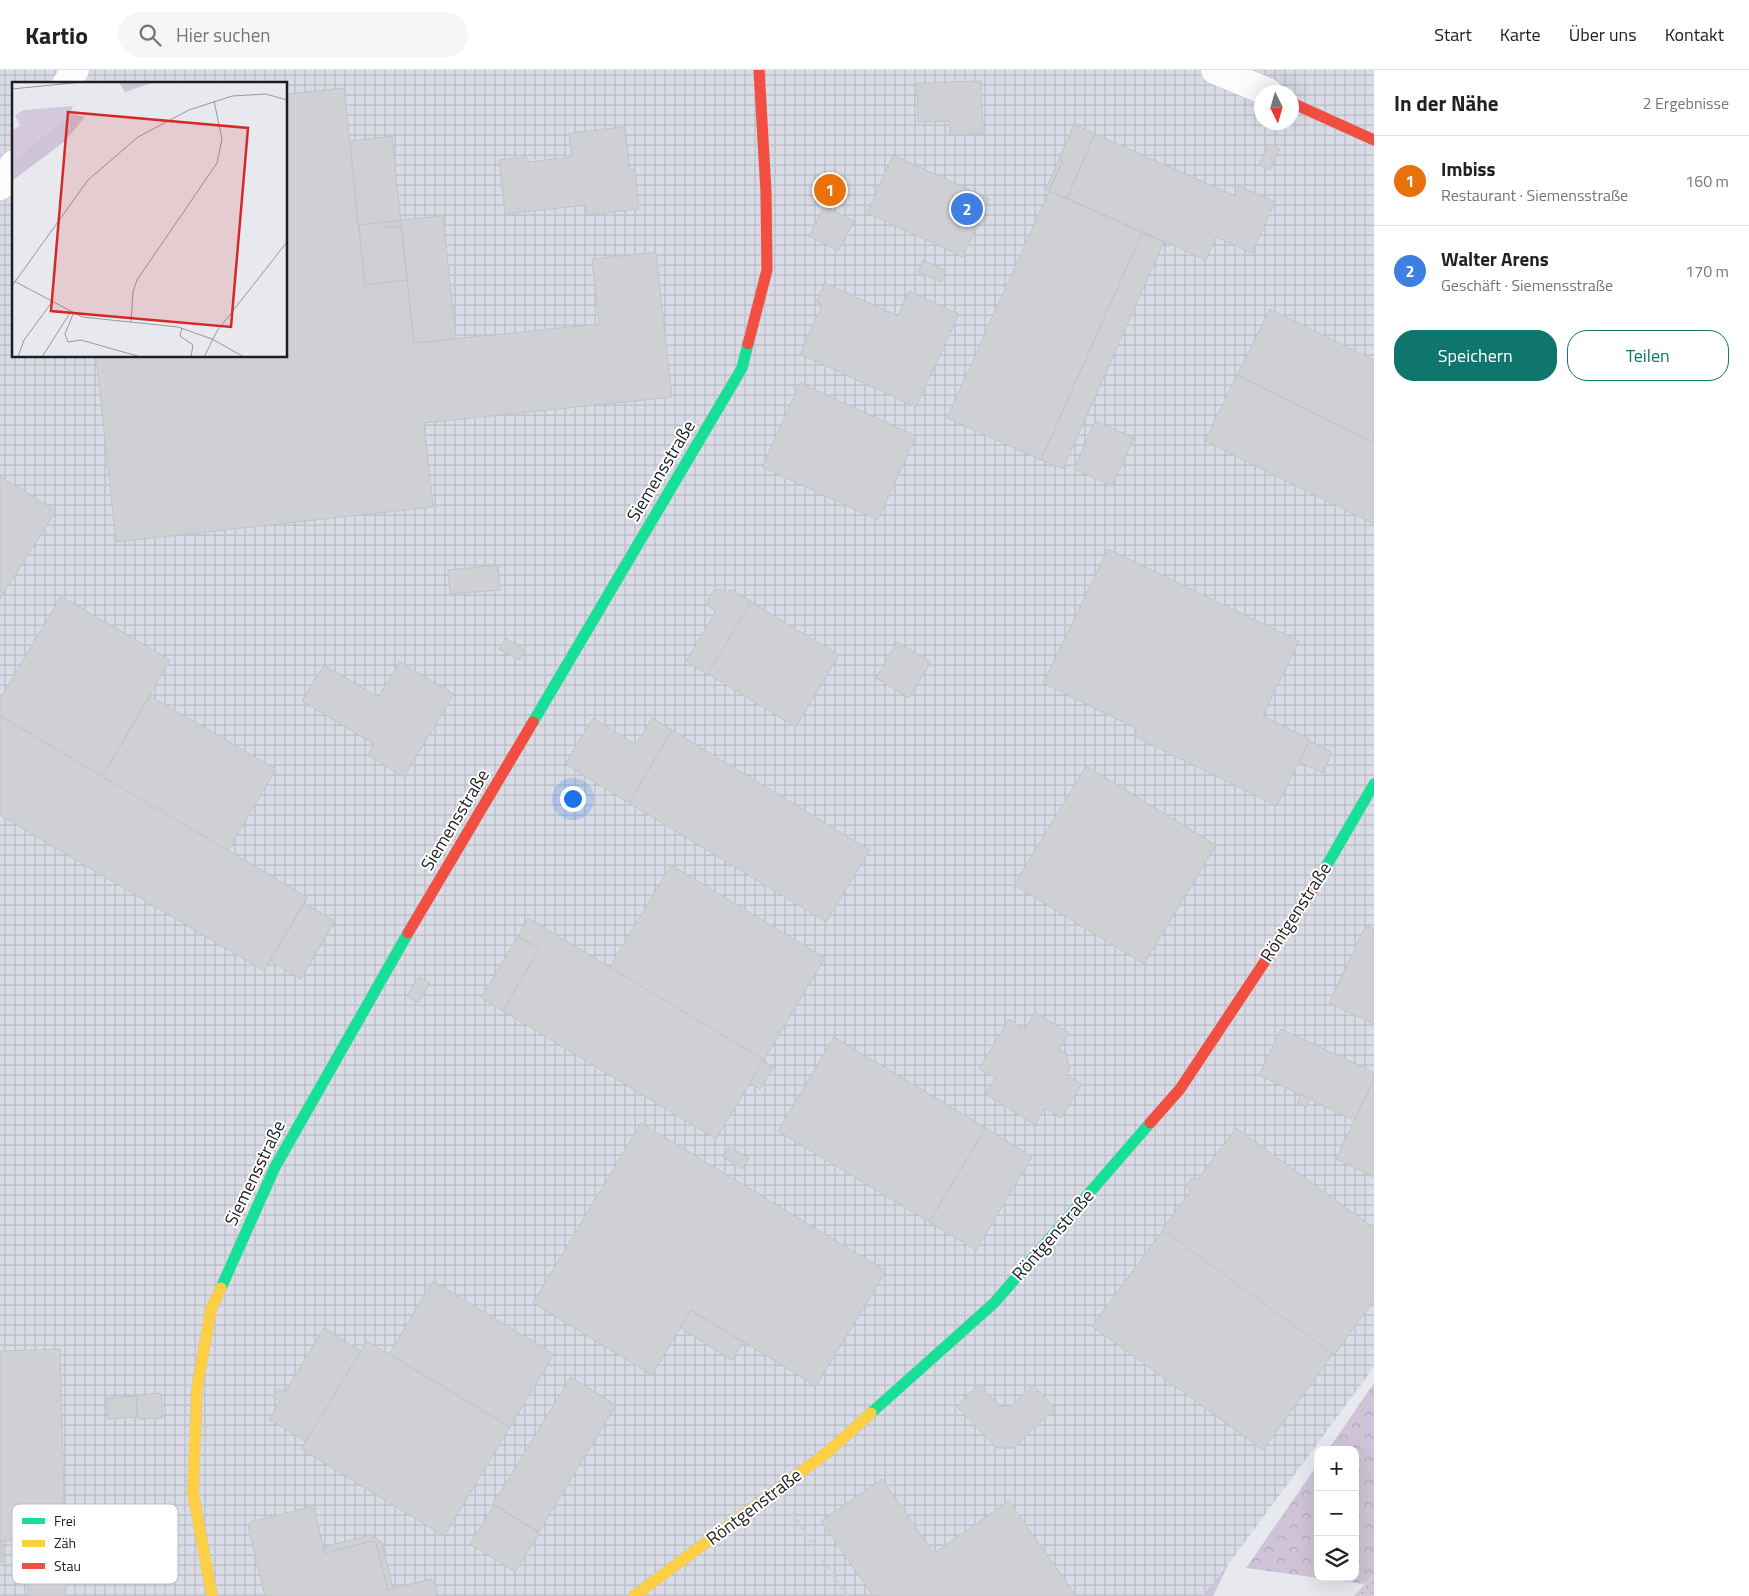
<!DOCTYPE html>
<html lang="de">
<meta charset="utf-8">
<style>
:root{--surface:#fff;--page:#f6f6f6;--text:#222;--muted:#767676;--line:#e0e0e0;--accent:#0f766e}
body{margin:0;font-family:"Titillium Web",sans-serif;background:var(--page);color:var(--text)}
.controls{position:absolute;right:15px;bottom:15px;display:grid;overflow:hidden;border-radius:10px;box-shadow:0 5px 20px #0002}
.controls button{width:45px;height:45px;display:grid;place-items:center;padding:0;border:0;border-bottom:1px solid var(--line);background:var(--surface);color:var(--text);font:25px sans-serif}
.compass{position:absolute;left:1254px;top:15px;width:45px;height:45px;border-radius:50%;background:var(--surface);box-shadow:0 5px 20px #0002;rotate:175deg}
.you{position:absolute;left:572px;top:728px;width:18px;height:18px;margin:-12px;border:4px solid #fff;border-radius:50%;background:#1a73e8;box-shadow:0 0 0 8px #1a73e833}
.badge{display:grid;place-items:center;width:32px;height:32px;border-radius:50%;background:var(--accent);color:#fff;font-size:16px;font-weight:700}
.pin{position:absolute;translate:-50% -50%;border:2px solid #fff;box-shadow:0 1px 5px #0006}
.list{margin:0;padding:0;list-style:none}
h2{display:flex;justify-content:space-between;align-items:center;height:65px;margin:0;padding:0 20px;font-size:21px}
h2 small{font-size:16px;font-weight:400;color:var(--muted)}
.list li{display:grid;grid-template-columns:32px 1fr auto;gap:15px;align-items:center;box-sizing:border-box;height:90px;padding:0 20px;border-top:1px solid var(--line)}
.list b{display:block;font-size:19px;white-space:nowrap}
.list p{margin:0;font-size:16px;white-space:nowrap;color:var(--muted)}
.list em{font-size:16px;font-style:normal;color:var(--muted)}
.actions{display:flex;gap:10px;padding:15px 20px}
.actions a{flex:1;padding:11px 0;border:1px solid var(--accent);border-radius:20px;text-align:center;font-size:18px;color:var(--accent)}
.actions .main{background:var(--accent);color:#fff}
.icon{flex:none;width:28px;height:28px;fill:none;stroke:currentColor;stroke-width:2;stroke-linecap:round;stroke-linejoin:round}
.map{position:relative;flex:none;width:1374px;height:1526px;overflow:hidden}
header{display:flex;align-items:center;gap:30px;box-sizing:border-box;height:70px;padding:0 25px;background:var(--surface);border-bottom:1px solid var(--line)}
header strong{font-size:24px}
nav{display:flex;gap:28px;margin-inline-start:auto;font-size:18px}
.search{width:350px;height:45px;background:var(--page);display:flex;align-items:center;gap:12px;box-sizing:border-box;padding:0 18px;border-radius:28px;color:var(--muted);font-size:19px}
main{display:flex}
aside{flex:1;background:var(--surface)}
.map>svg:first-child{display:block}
</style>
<header>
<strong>Kartio</strong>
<div class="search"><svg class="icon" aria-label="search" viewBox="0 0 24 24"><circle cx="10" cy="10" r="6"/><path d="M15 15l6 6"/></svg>Hier suchen</div>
<nav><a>Start</a><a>Karte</a><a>Über uns</a><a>Kontakt</a></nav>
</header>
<main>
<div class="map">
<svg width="1374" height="1526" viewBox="0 0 1374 1526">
<defs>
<pattern id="industrial-grid" width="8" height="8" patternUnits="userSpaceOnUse" patternTransform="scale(1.25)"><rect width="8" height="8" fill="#d9dbe6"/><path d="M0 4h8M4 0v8" fill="none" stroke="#babcc5"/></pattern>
<pattern id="grass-dots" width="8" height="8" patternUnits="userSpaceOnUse" patternTransform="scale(1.25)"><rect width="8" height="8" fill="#d4c8dc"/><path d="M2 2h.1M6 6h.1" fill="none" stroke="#b6abbc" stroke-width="1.8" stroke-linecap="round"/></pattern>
<pattern id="forest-crowns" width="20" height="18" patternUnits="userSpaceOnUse" patternTransform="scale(1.25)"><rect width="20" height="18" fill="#cfc4d7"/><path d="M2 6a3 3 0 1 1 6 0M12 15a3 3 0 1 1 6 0" fill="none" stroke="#b1a8b8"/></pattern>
</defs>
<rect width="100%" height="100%" fill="#e8e9ee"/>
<!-- industrial -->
<path fill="url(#industrial-grid)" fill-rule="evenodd" d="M0,0H1374V1297L1228,1495L1202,1526H0ZM14,14H286V286H14ZM1262,22H1292V52H1262Z"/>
<!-- grass -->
<path fill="url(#grass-dots)" d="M1374,1504V1526H1354Z"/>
<!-- forest -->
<g fill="url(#forest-crowns)">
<path d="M1374,1313V1504L1364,1514L1246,1498L1318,1394V1507H1355V1380H1328Z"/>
<path d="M1228,1495L1213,1526H1202Z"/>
</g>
<!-- building -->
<g fill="#cfd0d4" stroke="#c2c3c7">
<path d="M981,11L983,64L950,65L949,51L918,52L917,13Z"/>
<path d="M344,18L365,215L407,210L414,273L599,254L592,189L656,182L672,327L424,353L433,437L116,472L96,286H286V24Z"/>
<path d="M1074,54L1095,64L1067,128L1049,121L1063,91L1059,89Z"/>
<path d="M625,57L630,100L635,99L639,139L587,145L586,135L505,144L499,90L525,87L528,89V92L572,87L569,63Z"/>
<path d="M1095,64L1235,126L1239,116L1275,132L1252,183L1216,167L1206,190L1067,128Z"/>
<path d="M392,66L401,151L358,155L350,71Z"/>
<path d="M1269,74L1280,79L1270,100L1259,95Z"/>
<path d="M893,85L989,129L963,187L867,143Z"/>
<path d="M1059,89L1063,91L1048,121L1046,119Z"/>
<path d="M818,109L845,121L841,130L814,118Z"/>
<path d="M1049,121L1142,163L1041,390L947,348Z"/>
<path d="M824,136L854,151L838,181L809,166Z"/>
<path d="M443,146L456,269L414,273L401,150Z"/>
<path d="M401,151V156L386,158L385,152Z"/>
<path d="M385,152L386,158L401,156L407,210L365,215L359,155Z"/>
<path d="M1142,163L1164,172L1063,399L1041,390Z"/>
<path d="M923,190L946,201L941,212L918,202Z"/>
<path d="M825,213L898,246L909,221L959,244L916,337L800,284L822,235L816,232Z"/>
<path d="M1270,239L1374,290V373L1237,305Z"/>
<path d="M1237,305L1374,373V454L1205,371Z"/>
<path d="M800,313L916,366L878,450L762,397Z"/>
<path d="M1095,351L1134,368L1112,416L1074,399Z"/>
<path d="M0,406L56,441L0,529Z"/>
<path d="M1108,479L1299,571L1263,646L1310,669L1277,736L1134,666L1137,659L1043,613Z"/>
<path d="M498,495L500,520L450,524L448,500Z"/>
<path d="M720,519L727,523L730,519L752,532L708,605L686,591L716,541L709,537L707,531L713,521Z"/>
<path d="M61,526L170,590L102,707L0,646V629Z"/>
<path d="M751,532L839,585L796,657L708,604Z"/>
<path d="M506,568L525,580L519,590L499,579Z"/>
<path d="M897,572L931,592L909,628L876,608Z"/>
<path d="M400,592L454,624L404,707L367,685L374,674L302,631L324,595L378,627Z"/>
<path d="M150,626L276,699L228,781L102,707Z"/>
<path d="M0,646L307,827L264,901L0,745Z"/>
<path d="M593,648L636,675L652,648L672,660L629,733L565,694Z"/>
<path d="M672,660L870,780L826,852L629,733Z"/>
<path d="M1309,671L1332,682L1323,703L1299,692Z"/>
<path d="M1086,696L1216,775L1144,894L1014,815Z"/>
<path d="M671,795L825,888L764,990L609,898Z"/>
<path d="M304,833L335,851L301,909L270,891Z"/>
<path d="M528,848L764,990L716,1069L503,941L539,879L518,866Z"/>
<path d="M1366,855L1374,859V954L1329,933Z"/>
<path d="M518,866L539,879L503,941L481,928Z"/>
<path d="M419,907L430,913L418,933L407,926Z"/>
<path d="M1035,942L1069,963L1059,979L1066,983L1070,999L1066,1005L1082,1014L1061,1048L1045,1038L1035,1055L985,1024L995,1008L979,999L1009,949L1025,959Z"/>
<path d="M1281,959L1373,1002L1374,1009L1355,1049L1352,1047L1351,1049L1259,1005Z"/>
<path d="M834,967L986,1058L929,1152L778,1061Z"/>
<path d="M763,991L774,997L760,1019L750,1013Z"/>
<path d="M1374,1009V1107L1336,1089Z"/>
<path d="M1301,1025L1310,1029L1306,1037L1297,1033Z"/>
<path d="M641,1053L886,1201L816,1316L691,1240L652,1305L533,1233Z"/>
<path d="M986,1058L1032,1087L976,1180L929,1152Z"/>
<path d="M1236,1058L1374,1158V1230L1334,1285L1162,1160L1190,1122L1187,1115L1191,1108L1198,1109Z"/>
<path d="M729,1077L749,1088L742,1099L723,1087Z"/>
<path d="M1163,1160L1333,1284L1263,1380L1092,1256Z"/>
<path d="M433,1211L554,1284L510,1357L389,1284Z"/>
<path d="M691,1240L743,1272L732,1290L680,1258Z"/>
<path d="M324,1258L361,1281L306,1372L269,1349L280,1331L273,1327L279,1319L285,1322Z"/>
<path d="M367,1271L510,1357L444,1466L301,1379Z"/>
<path d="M60,1279L65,1469L0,1471V1281Z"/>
<path d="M571,1307L616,1335L539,1462L493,1434Z"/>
<path d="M979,1314L1000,1336H1011L1033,1315L1055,1338L1054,1339V1345H1048L1014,1378H997L957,1337Z"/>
<path d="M161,1323L163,1348L138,1349L136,1325Z"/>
<path d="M136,1326L137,1347L108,1349L106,1328Z"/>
<path d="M882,1409L934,1483L1009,1431L1076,1526H873L821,1451Z"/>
<path d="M494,1435L539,1463L515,1502L470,1474Z"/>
<path d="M310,1437L314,1439L325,1483L372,1471L376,1473L388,1520L431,1509L435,1512L438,1526H265L248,1456L250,1452Z"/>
<path d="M370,1465L382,1472L393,1519L388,1520L376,1473L372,1471L325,1483L323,1477Z"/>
<path d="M65,1469L66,1526H28L27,1471Z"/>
<path d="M0,1471H2L3,1492H0Z"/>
</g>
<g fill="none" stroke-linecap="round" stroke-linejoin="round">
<defs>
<g id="street">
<path d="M1215,0L1268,22"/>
<path d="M66,14L75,0"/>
<path d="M0,116L14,94"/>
</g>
<g id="fast">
<path d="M533,652L742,298L748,274"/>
<path d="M1313,819L1374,714"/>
<path d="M221,1218L275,1097L408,863"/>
<path d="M871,1343L994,1233L1150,1053"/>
</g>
<g id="slow">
<path d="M212,1526L193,1423L197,1318L211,1239L221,1218"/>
<path d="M634,1526L829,1381L871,1343"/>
</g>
<g id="jam">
<path d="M1292,33L1374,70"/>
<path d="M748,274L767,200L766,122L759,0"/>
<path d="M408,863L533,652"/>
<path d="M1150,1053L1180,1019L1313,819"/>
</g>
</defs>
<!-- street casing -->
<use href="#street" stroke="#c6c7ca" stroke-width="29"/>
<!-- fast casing -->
<use href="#fast" stroke="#c6c7ca" stroke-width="12"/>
<!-- slow casing -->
<use href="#slow" stroke="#c6c7ca" stroke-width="12"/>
<!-- jam casing -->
<use href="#jam" stroke="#c6c7ca" stroke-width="12"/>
<!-- path -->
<path stroke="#cfd0d1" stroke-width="3" stroke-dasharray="4 4" stroke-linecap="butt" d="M792,1443L847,1526"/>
<!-- street -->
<use href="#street" stroke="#fcfcfc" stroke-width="28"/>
<!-- fast -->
<use href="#fast" stroke="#16e098" stroke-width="11"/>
<!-- slow -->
<use href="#slow" stroke="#ffcf43" stroke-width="11"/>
<!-- jam -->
<use href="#jam" stroke="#f24e42" stroke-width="11"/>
</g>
<g text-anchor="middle" stroke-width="4" stroke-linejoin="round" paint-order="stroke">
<!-- street labels -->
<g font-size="18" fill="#1e1e21" stroke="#fff">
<text transform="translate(661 401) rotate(-59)" y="6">Siemensstraße</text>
<text transform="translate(455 750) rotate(-59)" y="6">Siemensstraße</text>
<text transform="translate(1296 842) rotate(-57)" y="6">Röntgenstraße</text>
<text transform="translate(255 1103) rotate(-64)" y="6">Siemensstraße</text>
<text transform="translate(1053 1165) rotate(-49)" y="6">Röntgenstraße</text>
<text transform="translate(754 1437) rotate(-37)" y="6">Röntgenstraße</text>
</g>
</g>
<!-- overview -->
<g transform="translate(12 12)">
<rect width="275" height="275" fill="#e8e9ee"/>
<path d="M61,24L58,32L0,80V48L8,44L3,33L12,28Z" fill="#d4c8dc"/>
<path d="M107,0H143L113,10ZM58,32L73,35L53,59L0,99V80Z" fill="#cfc4d7"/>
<path fill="none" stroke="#97989c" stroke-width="1" d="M0,7L70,0M2,199L70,235L166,245L200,257L232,275M0,204L76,98L126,55L177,28L220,14L254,12L275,18M61,232L53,252L56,260L69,258L129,275M119,240L121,210L125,198L205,81L210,57L202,19M170,246L168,254L181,263L179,275M6,275L12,258L40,220M30,275L58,231M192,275L205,249L275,160"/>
<path fill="#d62828" fill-opacity="0.15" stroke="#d62828" stroke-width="2.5" d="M56,30L236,46L219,245L39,229Z"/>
<rect width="275" height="275" fill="none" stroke="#1e1e21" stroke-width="2.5"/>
</g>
<!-- legend -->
<rect x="12" y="1434" width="166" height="80" rx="8" fill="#fff" stroke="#bcbcbc" stroke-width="1"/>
<rect x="22" y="1448" width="23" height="6" fill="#16e098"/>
<rect x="22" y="1470" width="23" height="7" fill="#ffcf43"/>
<rect x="22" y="1493" width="23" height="6" fill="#f24e42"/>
<g font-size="14" fill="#1e1e21">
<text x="54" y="1456">Frei</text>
<text x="54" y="1478">Zäh</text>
<text x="54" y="1501">Stau</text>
</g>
</svg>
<div class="controls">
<button>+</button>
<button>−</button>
<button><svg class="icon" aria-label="layers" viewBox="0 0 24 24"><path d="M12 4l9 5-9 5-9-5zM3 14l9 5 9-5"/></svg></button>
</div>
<svg class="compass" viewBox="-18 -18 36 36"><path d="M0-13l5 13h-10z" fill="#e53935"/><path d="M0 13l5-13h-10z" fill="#767676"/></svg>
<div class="you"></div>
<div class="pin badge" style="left:830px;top:120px;background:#e8710a">1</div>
<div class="pin badge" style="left:967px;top:139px;background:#3f7fe0">2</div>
</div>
<aside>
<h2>In der Nähe<small>2 Ergebnisse</small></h2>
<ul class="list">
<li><span class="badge" style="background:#e8710a">1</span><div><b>Imbiss</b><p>Restaurant · Siemensstraße</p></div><em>160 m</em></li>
<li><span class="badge" style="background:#3f7fe0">2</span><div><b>Walter Arens</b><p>Geschäft · Siemensstraße</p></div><em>170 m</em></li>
</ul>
<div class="actions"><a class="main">Speichern</a><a>Teilen</a></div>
</aside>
</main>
